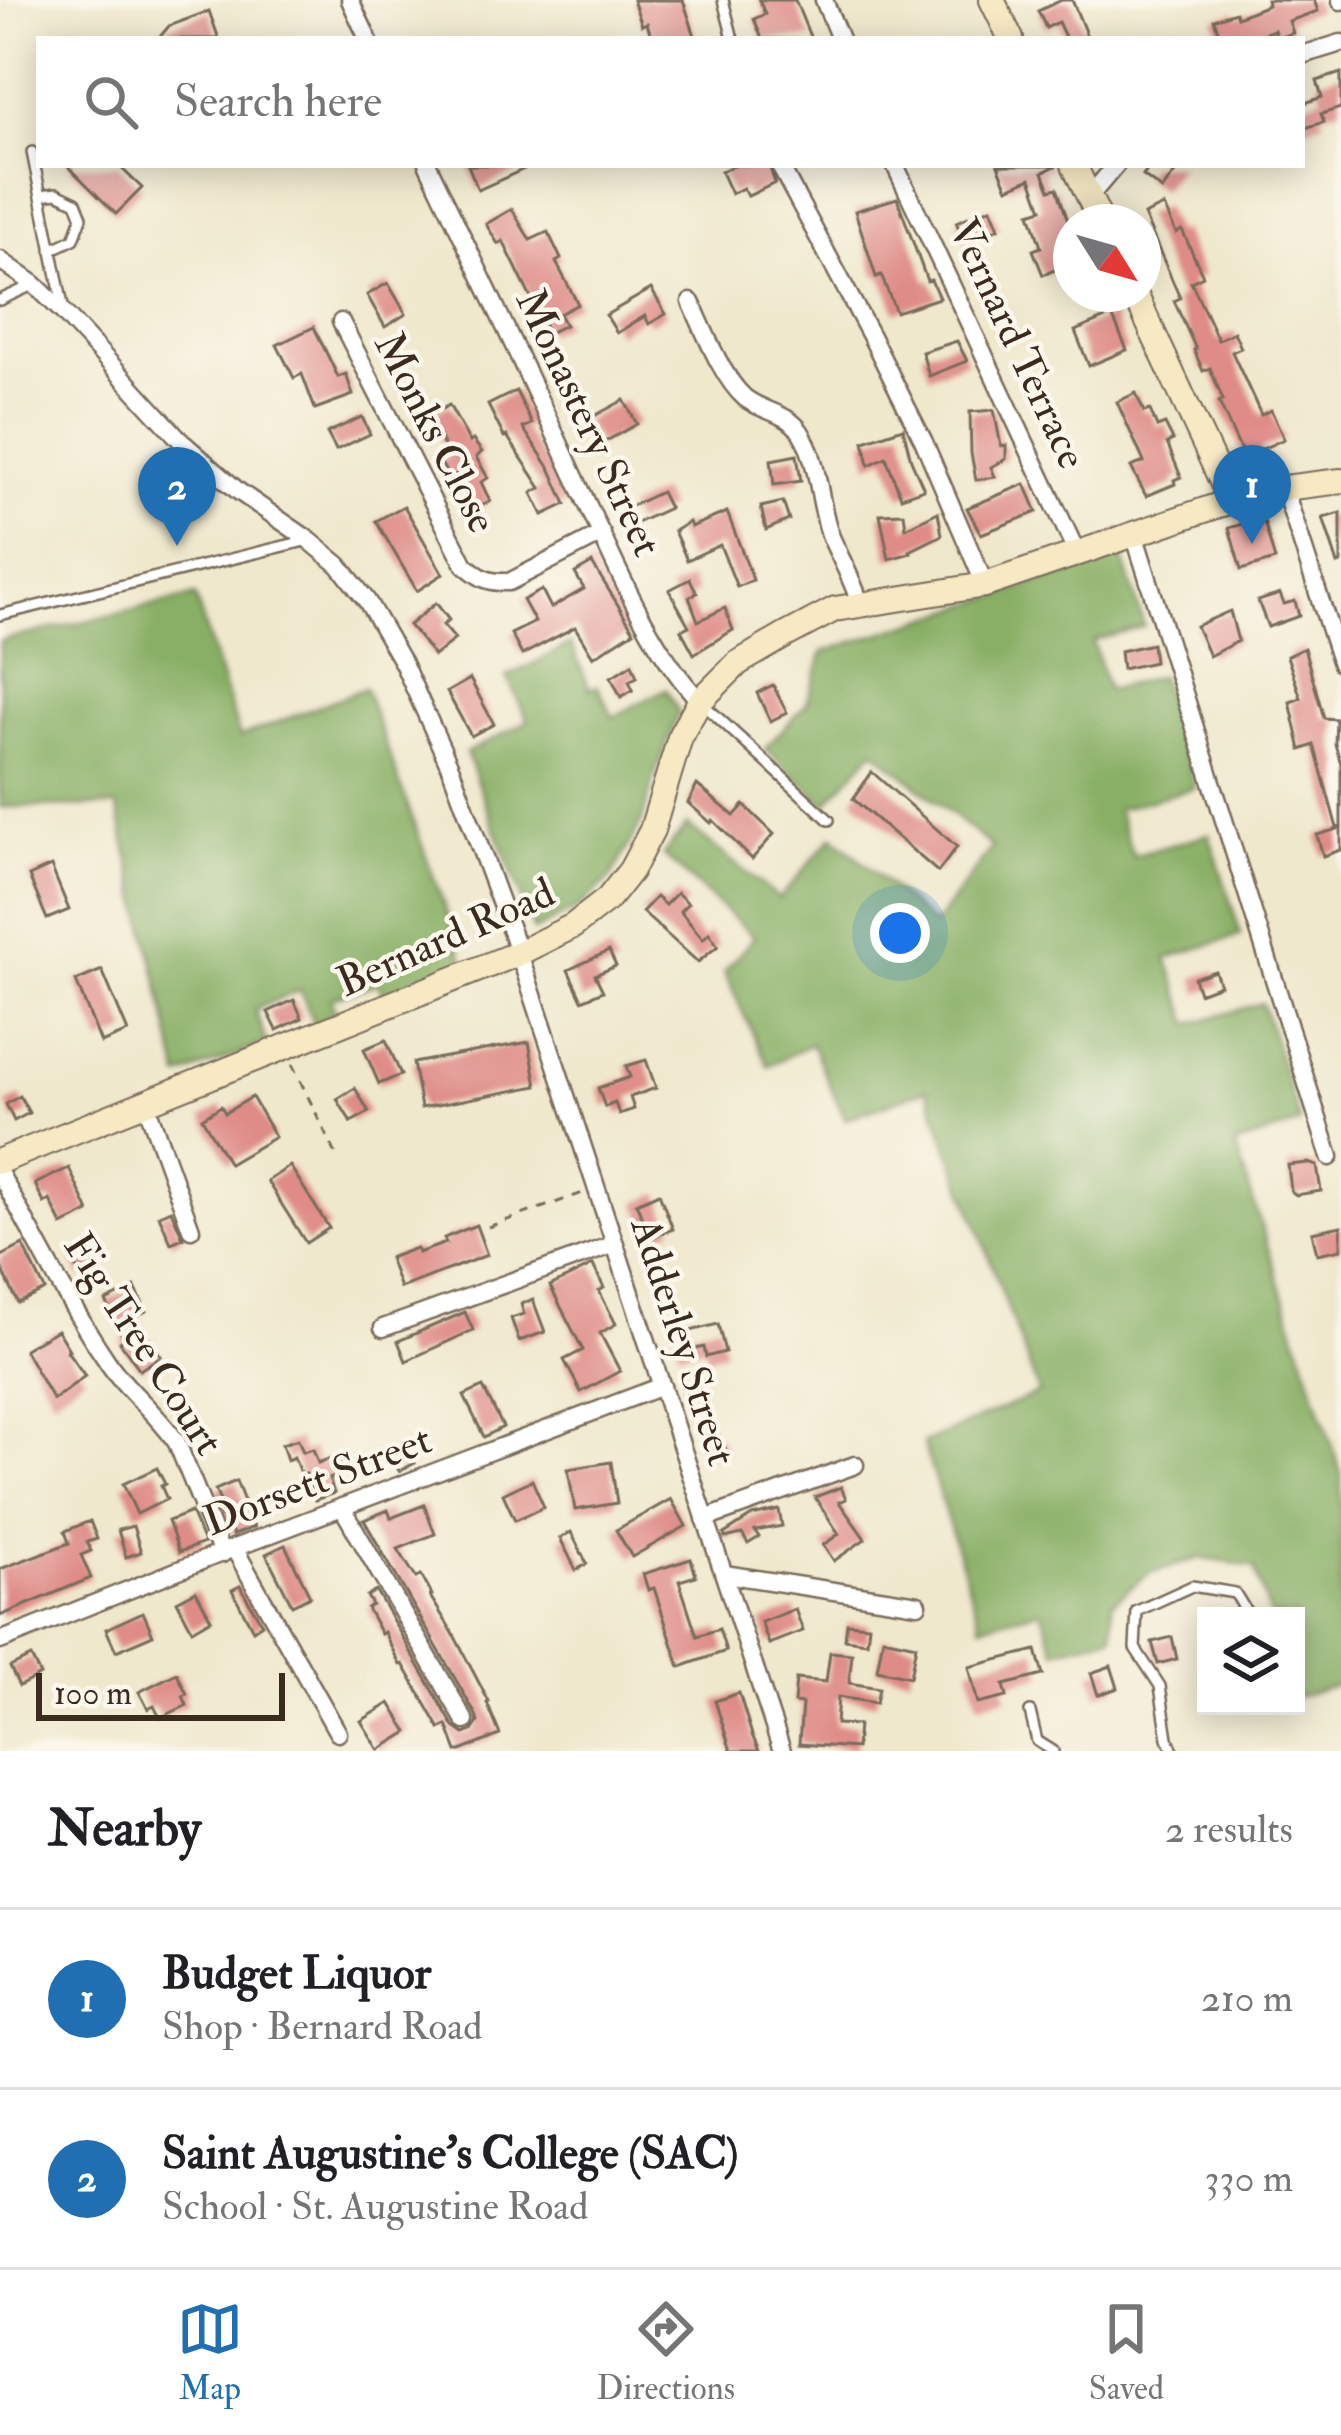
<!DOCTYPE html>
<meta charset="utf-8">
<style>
:root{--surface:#fff;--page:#f6f6f6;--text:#202124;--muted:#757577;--line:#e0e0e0;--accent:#1f6fb2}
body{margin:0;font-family:"IM FELL Double Pica",serif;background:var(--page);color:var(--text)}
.controls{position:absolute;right:36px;bottom:36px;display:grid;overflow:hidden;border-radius:0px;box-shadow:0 6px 30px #0003}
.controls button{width:108px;height:108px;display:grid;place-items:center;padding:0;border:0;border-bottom:3px solid var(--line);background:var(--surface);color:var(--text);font:60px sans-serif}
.compass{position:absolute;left:1053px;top:204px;width:108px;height:108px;border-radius:50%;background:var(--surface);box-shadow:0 6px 30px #0003;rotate:127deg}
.scale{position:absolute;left:36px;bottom:30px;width:249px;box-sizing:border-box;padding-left:12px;border:6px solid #3b2a1e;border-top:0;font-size:33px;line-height:42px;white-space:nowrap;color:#3b2a1e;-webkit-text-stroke:9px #fbf7ec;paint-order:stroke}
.you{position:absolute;left:900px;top:933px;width:42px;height:42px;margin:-30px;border:9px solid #fff;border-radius:50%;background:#1a73e8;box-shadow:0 0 0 18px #1a73e833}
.badge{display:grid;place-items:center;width:78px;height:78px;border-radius:50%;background:var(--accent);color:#fff;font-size:39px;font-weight:700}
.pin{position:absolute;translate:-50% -99px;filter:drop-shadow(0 3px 6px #0008)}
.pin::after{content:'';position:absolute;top:63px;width:42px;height:36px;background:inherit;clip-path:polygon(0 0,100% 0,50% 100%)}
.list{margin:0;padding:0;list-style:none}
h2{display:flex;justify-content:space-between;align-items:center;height:156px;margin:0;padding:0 48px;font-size:51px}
h2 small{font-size:39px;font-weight:400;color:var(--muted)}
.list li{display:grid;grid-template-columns:78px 1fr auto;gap:36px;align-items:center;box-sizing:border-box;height:180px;padding:0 48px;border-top:3px solid var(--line)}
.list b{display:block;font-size:45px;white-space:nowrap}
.list p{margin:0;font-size:39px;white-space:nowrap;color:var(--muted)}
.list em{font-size:39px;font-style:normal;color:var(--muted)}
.icon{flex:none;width:66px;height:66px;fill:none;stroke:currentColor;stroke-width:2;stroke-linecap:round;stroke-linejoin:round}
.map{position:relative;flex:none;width:1341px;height:1751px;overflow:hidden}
.search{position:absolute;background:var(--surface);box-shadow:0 6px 30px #0003;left:36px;right:36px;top:36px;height:132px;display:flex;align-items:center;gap:30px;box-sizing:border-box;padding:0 42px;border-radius:0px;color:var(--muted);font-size:45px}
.sheet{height:516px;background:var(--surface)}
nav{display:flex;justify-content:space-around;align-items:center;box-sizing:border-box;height:168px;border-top:3px solid var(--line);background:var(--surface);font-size:33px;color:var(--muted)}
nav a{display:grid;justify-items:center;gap:6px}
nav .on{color:var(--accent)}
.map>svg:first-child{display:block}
</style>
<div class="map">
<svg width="1341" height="1751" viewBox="0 0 1341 1751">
<rect width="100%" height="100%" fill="#fbf7ec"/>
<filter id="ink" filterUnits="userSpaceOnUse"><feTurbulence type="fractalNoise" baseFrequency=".00833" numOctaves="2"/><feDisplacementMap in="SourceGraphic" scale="24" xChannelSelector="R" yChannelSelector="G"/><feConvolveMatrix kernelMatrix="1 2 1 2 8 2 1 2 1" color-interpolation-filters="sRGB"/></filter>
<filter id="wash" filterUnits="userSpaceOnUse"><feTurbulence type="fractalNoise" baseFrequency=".004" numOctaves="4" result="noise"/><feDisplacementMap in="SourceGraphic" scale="48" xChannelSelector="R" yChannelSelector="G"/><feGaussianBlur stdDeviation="2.7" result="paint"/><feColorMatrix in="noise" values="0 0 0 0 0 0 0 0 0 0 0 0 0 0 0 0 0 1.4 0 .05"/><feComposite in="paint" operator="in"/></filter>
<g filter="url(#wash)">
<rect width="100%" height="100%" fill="#f0e8cd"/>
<!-- forest -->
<g fill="#88af65" stroke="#626c42" stroke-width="3">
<path d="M1122,555L1144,626L1093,641L1107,690L1160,676L1195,788L1117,809L1133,856L1209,834L1241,935L1167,958L1190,1024L1262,1003L1300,1123L1235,1145L1341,1474V1684L1296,1697V1616H1270L1254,1567L1200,1558L1149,1573L1112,1603L1113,1636L1055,1650L1041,1610L981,1625L923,1443L1039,1393L927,1089L845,1119L811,1044L768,1066L724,972L754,937L663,855L687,825L779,899L833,836L934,925L992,847L874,750L826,804L765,749L807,703L823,652Z"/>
<path d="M195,596L240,737L365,688L466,966L385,997L378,983L331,998L336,1016L314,1025L300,990L255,1009L266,1043L180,1077L117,806L0,807V641Z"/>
<path d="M571,644L590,689L598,686L613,717L666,689L679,712L657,768L642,821L610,879L577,909L534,931L466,753L528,721L507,677Z"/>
</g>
<g id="blocks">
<!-- building -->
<g fill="#df8b87">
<path d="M633,0H683L696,39H652L647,23L642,25Z"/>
<path d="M759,0H795L811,39H762L754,19L765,14Z"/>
<path d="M1062,0H1072L1088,39H1066L1058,22L1046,28L1038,11Z"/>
<path d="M1267,0H1314L1318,11L1289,21L1293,33L1277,38L1274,30L1249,39H1221L1214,19L1235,12L1237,17L1268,5Z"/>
<path d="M209,11L219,39H158L169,26Z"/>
<path d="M1341,73V108L1321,114L1324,122L1302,129V104L1322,97L1317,81Z"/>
<path d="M67,165H118L142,188L116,214Z"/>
<path d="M468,165H533L478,190Z"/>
<path d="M734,165H769L775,183L748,196L743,188L731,194L721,172Z"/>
<path d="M998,165H1058L1043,172L1050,190L1057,188L1071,230V263L1043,275L1033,250L1041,247L1030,213L1042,209L1031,178L1008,188Z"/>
<path d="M1151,165H1181L1162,190L1143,176Z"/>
<path d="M897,198L927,281L931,280L939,298L896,312L881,275L876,277L855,211Z"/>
<path d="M1164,206L1176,233L1182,230L1203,276L1191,282L1218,340L1234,332L1241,348L1232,352L1261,415L1271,410L1284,439L1260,450L1262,454L1246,462L1219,402L1223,400L1210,368L1203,371L1194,350L1196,349L1174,301L1180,298L1144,215Z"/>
<path d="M991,208L999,228L965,242L956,222Z"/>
<path d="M512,209L530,240L548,232L561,259L556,262L578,304L559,314L565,325L548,333L503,241L498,244L486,224Z"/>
<path d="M388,283L406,314L385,327L367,295Z"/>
<path d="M651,289L666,314L649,324L645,316L617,333L606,315Z"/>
<path d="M1112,315L1127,350L1089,366L1075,331Z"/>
<path d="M314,327L338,377L346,374L353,395L315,409L302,374L294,378L277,345Z"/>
<path d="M957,341L967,361L929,376L922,352Z"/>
<path d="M516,391L532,424L523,428L551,470L566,504L543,515L532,493L541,488L507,436L504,437L488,405Z"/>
<path d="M1136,393L1144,412L1150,410L1157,427L1165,424L1173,440L1167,443L1181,477L1174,480L1175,484L1146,496L1131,467L1144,462L1117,402Z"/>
<path d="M624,400L637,424L599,445L585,421Z"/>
<path d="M449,405L470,442L473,440L482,452L476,457L488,478L481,482L490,501L477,508L458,473L449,478L440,461L449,455L428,417Z"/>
<path d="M994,410L1001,446L1006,445V459L991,467L995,477L976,480L971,453L970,412Z"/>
<path d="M362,417L370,434L336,450L327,433Z"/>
<path d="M903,428L911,460L924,489L901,497L886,457L869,465L864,441Z"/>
<path d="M797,455L801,481L774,485L771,460Z"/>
<path d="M1025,484L1037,512L981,534L967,508Z"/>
<path d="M661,492L669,508L634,524L627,508Z"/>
<path d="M783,502L789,520L766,530L761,507Z"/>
<path d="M404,506L443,574L417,591L376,521Z"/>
<path d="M727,512L753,580L737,587L720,545L687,560L674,531L689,522L691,527Z"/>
<path d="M938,512L942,535L910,551L911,553L889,559L880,514L904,513L906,528Z"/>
<path d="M1341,513V563L1338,564L1323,518Z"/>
<path d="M1263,518L1275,560L1241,570L1229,528Z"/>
<path d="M592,563L634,631L593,657L575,627L522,655L511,634L535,622L523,600L542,590L551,608L584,589L575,573Z"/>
<path d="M690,579L697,593L689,597L698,621L725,608L733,630L694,654L681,630L689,626L669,590Z"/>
<path d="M1280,594L1284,604L1295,601L1299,616L1268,627L1258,601Z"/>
<path d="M436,603L449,620L443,625L455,639L434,656L409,625Z"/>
<path d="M1230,611L1238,641L1209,656L1196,626Z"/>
<path d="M1152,644L1154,662L1122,669L1120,651Z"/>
<path d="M1304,648L1324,718L1336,719L1335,744L1341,764V827L1337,828L1314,745L1301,750L1290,702L1301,698L1287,656Z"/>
<path d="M632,664L637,677L629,681L633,690L621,697L611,677Z"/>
<path d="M470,679L494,724L471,736L447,692Z"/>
<path d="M773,685L787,713L770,721L757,693Z"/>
<path d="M872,772L957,847L938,872L853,799Z"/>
<path d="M697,785L734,816L744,805L774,834L752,859L713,820L711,823L688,803Z"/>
<path d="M1341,828V850L1323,856L1317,835Z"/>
<path d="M51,866L69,910L47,919L29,876Z"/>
<path d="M677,893L688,903L680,911L703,939L709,933L718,946L698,962L642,912L656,897L665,905Z"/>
<path d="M609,951L616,966L595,975L603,991L582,1000L568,970Z"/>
<path d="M102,970L128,1032L101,1043L76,981Z"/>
<path d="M1215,971L1220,985L1199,993L1194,978Z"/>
<path d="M294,1000L302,1018L277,1030L268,1012Z"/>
<path d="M386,1040L401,1075L379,1084L364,1049Z"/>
<path d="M529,1042L537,1086L421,1108L413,1063Z"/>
<path d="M646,1060L656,1088L630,1097L634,1109L619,1114L615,1103L605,1107L598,1088L630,1077L626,1066Z"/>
<path d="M355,1088L369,1112L351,1122L337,1099Z"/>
<path d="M20,1096L29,1113L14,1121L6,1104Z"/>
<path d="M252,1097L275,1137L229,1164L202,1118L221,1106L225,1113Z"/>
<path d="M1308,1163L1317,1166L1321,1191L1296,1195L1291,1191L1288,1165Z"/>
<path d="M290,1166L329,1228L306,1243L267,1181Z"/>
<path d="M69,1168L89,1212L62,1225L50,1200L44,1203L35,1184Z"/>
<path d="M659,1193L673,1229L651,1237L636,1203Z"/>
<path d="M171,1210L183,1238L171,1243L159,1215Z"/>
<path d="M476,1225L487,1255L400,1288L389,1258L416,1248L418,1253L446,1243L444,1238Z"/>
<path d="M1341,1226V1249L1317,1254L1312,1232Z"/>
<path d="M23,1245L45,1290L18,1303L0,1265V1257Z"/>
<path d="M93,1247L103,1267L81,1277L72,1258Z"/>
<path d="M593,1265L604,1288L599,1291L616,1324L600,1333L620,1371L581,1392L564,1360L583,1350L550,1286Z"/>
<path d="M135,1287L146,1311L134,1317L161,1356L140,1370L120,1342L124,1339L106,1301Z"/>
<path d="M533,1300L545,1332L519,1341L511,1318L524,1314L521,1304Z"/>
<path d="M465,1312L473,1330L406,1361L398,1341Z"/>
<path d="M718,1324L725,1352L706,1357L704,1347L679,1353L674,1335Z"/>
<path d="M57,1330L69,1350L67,1351L85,1376L53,1400L24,1349Z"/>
<path d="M483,1387L503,1427L484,1437L464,1396Z"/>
<path d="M720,1436L727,1452L713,1459L705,1443Z"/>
<path d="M298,1439L303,1452L313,1449L318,1463L337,1456L344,1474L329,1479L334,1493L315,1500L306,1474L301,1476L294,1457L287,1460L282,1444Z"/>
<path d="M406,1444L415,1463L399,1471L390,1452Z"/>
<path d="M611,1462L617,1503L575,1510L568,1469Z"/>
<path d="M157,1468L165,1484L161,1486L167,1499L137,1514L123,1484Z"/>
<path d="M532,1480L544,1507L515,1520L503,1494Z"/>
<path d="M236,1481L254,1527L233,1535L226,1518L221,1517L217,1508L222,1506L215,1490Z"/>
<path d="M841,1487L846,1499L839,1502L865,1539L834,1561L823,1545L839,1534L815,1497Z"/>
<path d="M671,1499L686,1526L632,1557L616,1530Z"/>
<path d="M424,1505L435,1534L398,1549L416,1578L421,1575L432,1595L430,1596L453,1633L489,1702L487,1703L500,1735L461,1751H457L447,1725L440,1729L403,1664L400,1665L384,1632L381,1634L367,1608L372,1605L367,1596L376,1591L454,1727L464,1734L472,1731L478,1722L476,1715L364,1520L388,1510L391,1518Z"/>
<path d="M779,1510L782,1526L755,1531L759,1537L748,1544L742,1534L725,1538L724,1534L752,1516Z"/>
<path d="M191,1512L204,1543L179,1552L168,1521Z"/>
<path d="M90,1521L97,1539L87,1542L91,1551L81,1555L91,1578L0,1616V1569L69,1543L65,1531Z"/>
<path d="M133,1526L141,1552L126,1557L118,1530Z"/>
<path d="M571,1532L587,1564L576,1570L560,1538Z"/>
<path d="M285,1545L310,1596L292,1605L266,1554Z"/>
<path d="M691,1559L696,1576L679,1581L697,1636L719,1629L726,1651L680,1667L654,1588L648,1590L643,1574Z"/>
<path d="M240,1586L262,1624L253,1630L232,1590Z"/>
<path d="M196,1591L211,1619L192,1630L177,1601Z"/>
<path d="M795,1609L803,1631L769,1644L761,1622Z"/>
<path d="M143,1612L153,1635L116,1651L106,1629Z"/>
<path d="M847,1623L869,1625L867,1642L845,1639Z"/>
<path d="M1172,1637L1177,1659L1158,1664L1152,1642Z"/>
<path d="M883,1638L916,1645L910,1677L877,1670Z"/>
<path d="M1036,1650L1043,1675L1004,1685L1007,1697L978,1704L969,1667Z"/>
<path d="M830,1652L852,1654L849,1683L879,1688L876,1703L838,1697L836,1724L858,1725L856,1748L799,1744L802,1704L794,1703L796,1679L826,1682Z"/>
<path d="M31,1657L40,1675L19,1686L10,1667Z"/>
<path d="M1111,1666L1118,1688L1098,1695L1091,1673Z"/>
<path d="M177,1673L187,1694L183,1696L187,1705L160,1718L154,1706L148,1709L139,1692Z"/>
<path d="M739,1693L752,1735L759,1751H731L715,1701Z"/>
<path d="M390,1703L408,1732L379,1750L361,1721Z"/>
</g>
</g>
</g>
<g filter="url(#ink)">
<use href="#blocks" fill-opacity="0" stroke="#7a6c5b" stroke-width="3"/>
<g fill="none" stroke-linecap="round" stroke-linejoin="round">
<defs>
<g id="lane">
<path d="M723,0L733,39"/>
<path d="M32,152L64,311"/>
<path d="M41,195L57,193L76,202L82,217L74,239L51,250"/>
<path d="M0,300L33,285"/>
<path d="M0,615L309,540"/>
<path d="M701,702L829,820"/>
<path d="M1030,1712L1037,1741L1053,1751"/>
<path d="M1173,1751L1168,1738L1160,1686L1135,1648L1137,1611L1192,1586L1235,1593L1249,1616"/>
</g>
<g id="street">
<path d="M350,0L368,39"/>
<path d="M824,0L840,39"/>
<path d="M1341,0V1"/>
<path d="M1302,55L1341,43"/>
<path d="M428,165C479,271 529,377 578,484C611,553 647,646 700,701"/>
<path d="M895,165L1077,553"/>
<path d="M781,168L871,336L924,442L985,585"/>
<path d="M1089,197L1116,165"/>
<path d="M0,260L34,284L64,313L183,443L238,491L309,540L339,565L367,601L403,663L451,769L519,953L782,1751"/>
<path d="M691,302C704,330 722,378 745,398C761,411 788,413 800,431C820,462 818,503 831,537C841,560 853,580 860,604"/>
<path d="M341,322L465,565C480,578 488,583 509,582L602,534"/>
<path d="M1284,488L1341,664"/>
<path d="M1134,534L1330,1157"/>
<path d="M146,1104L191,1229"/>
<path d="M0,1174C35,1238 68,1304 109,1364C129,1393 158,1414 177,1443L222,1554"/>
<path d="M383,1328L615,1244"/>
<path d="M342,1507L465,1721"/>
<path d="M705,1519L855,1465"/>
<path d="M234,1548L338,1733"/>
<path d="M724,1574L918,1604"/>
<path d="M0,1641L234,1548L662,1386"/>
</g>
<g id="secondary">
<path d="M992,0L1011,39"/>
<path d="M1074,165L1101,222"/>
<path d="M1135,294L1231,501"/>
<path d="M0,1161L519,953L573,926L608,899L631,870L652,830L681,734L700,701L738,663L786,635L835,609L985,585L1231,501L1284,488L1341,481"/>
</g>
</defs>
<!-- lane casing -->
<use href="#lane" stroke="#7a6c5b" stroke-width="14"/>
<!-- street casing -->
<use href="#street" stroke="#7a6c5b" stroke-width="21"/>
<!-- secondary casing -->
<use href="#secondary" stroke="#7a6c5b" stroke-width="28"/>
<!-- path -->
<g stroke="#7a6c5b" stroke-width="3" stroke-dasharray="9 9" stroke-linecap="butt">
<path d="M292,1064L336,1154"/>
<path d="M488,1227L583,1193"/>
</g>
<!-- lane -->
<use href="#lane" stroke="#fff" stroke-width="9"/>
<!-- street -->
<use href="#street" stroke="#fff" stroke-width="16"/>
<!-- secondary -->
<use href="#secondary" stroke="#f7e9c3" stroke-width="24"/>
</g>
</g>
<g text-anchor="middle" stroke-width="9" stroke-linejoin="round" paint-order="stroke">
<!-- street labels -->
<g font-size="42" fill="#3b2a1e" stroke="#fbf7ec">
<text transform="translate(1019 343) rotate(65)" y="15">Vernard Terrace</text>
<text transform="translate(590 422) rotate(65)" y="15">Monastery Street</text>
<text transform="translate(437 432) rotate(63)" y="15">Monks Close</text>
<text transform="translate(445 936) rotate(-24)" y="15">Bernard Road</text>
<text transform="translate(685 1341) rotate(72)" y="15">Adderley Street</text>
<text transform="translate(145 1343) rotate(57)" y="15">Fig Tree Court</text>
<text transform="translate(317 1479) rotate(-21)" y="15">Dorsett Street</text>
</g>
</g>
</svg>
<div class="controls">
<button><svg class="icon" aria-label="layers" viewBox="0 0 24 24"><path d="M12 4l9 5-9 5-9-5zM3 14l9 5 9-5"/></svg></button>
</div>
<svg class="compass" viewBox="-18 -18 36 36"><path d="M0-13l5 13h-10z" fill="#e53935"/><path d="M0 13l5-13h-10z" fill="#757577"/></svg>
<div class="scale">100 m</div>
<div class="you"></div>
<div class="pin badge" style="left:1252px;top:544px">1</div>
<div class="pin badge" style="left:177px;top:546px">2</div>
<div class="search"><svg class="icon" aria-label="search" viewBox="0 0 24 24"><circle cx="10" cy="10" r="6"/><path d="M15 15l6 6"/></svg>Search here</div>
</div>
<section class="sheet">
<h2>Nearby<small>2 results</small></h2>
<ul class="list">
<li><span class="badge">1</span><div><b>Budget Liquor</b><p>Shop · Bernard Road</p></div><em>210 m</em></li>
<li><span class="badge">2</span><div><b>Saint Augustine's College (SAC)</b><p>School · St. Augustine Road</p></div><em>330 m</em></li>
</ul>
</section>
<nav>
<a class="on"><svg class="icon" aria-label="map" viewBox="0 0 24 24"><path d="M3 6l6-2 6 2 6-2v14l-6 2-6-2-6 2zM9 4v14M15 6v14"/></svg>Map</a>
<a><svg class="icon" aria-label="directions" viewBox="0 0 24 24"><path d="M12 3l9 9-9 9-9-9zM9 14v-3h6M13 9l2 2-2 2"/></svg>Directions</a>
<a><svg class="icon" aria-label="saved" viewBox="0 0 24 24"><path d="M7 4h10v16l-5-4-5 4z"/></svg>Saved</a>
</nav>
